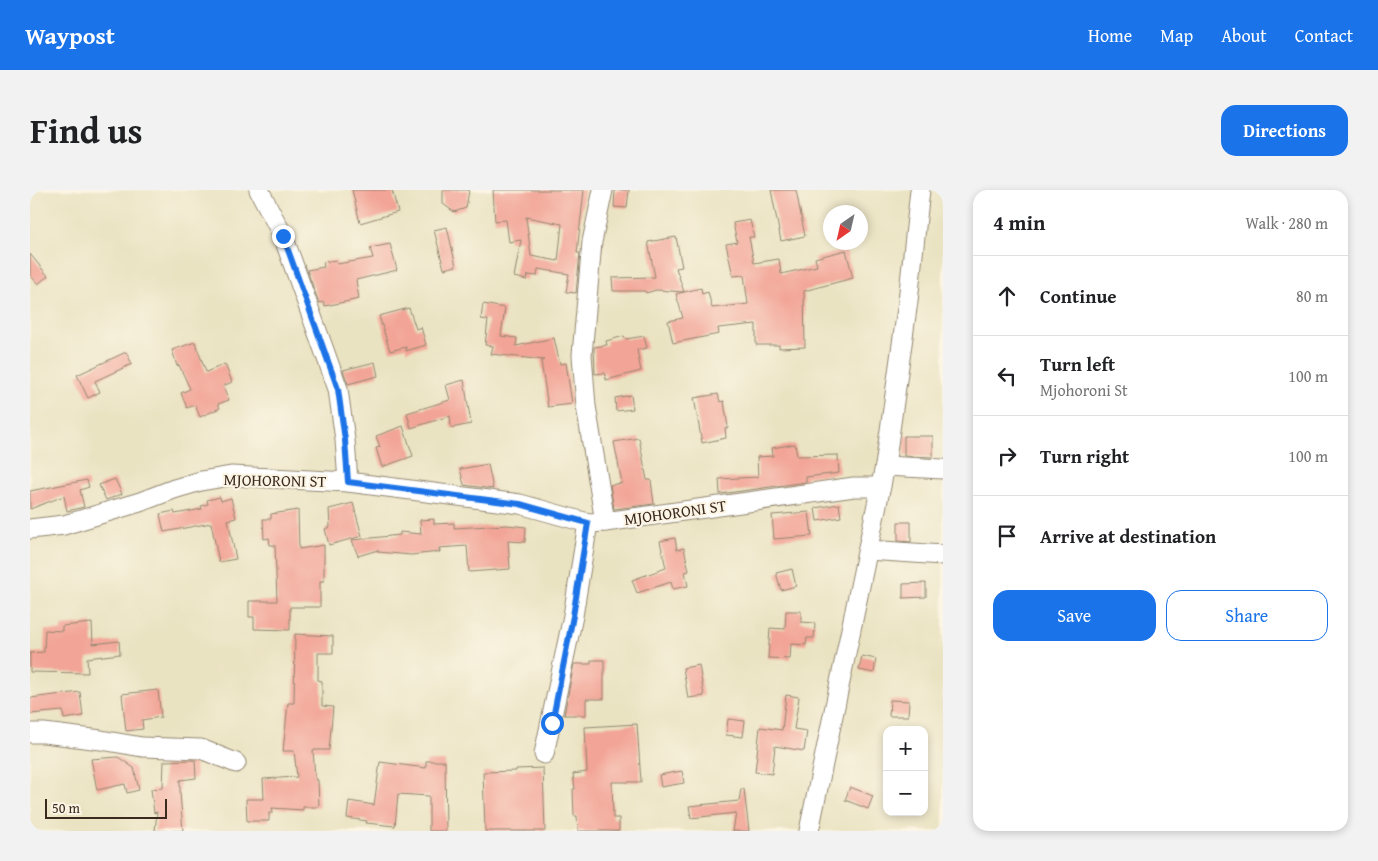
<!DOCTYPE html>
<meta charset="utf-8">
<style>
:root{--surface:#fff;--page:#f2f2f2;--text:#202124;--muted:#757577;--line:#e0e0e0;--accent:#1a73e8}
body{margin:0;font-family:"Gentium Book Plus",serif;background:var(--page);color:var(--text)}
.controls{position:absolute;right:15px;bottom:15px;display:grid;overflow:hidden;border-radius:10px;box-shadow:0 2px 8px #0003}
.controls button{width:45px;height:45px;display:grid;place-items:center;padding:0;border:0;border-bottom:1px solid var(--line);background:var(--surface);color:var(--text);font:25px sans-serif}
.compass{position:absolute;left:793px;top:15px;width:45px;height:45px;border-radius:50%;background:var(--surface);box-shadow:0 2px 8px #0003;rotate:214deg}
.scale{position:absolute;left:15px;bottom:12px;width:122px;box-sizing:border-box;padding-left:5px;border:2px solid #3b2a1e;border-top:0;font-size:14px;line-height:18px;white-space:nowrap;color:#3b2a1e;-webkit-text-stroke:4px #fcf5e5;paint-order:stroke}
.stop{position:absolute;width:15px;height:15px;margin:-11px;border:4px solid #1a73e8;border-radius:50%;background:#fff}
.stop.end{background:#1a73e8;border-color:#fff;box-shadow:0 1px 5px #0008}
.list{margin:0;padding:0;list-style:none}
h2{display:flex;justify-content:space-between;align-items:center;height:65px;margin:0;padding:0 20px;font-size:21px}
h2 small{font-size:16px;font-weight:400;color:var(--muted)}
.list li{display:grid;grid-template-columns:32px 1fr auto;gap:15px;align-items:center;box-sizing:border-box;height:80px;padding:0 20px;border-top:1px solid var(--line)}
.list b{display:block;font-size:19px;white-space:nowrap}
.list p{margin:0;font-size:16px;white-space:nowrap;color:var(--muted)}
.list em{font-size:16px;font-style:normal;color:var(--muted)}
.actions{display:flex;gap:10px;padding:15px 20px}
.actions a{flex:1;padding:11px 0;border:1px solid var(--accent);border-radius:15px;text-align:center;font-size:18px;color:var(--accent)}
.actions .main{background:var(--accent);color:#fff}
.icon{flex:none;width:28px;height:28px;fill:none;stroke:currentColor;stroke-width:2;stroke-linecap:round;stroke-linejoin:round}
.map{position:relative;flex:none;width:913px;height:641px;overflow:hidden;border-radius:15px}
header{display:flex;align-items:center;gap:30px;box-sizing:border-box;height:70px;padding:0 25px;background:var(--accent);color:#fff}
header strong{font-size:24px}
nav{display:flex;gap:28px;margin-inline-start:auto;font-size:18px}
.intro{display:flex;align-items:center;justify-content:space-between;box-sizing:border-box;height:120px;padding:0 30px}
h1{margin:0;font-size:35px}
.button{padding:12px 22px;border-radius:15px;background:var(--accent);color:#fff;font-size:18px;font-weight:700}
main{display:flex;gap:30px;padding:0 30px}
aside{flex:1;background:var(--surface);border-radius:15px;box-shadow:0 2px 8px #0003}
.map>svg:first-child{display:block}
</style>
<header>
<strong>Waypost</strong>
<nav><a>Home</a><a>Map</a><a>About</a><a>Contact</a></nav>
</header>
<div class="intro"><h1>Find us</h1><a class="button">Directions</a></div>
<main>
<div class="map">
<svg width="913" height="641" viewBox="0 0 913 641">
<rect width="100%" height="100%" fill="#fcf5e5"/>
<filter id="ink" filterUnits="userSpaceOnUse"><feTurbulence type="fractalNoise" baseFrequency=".02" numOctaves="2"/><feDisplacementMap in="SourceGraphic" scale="10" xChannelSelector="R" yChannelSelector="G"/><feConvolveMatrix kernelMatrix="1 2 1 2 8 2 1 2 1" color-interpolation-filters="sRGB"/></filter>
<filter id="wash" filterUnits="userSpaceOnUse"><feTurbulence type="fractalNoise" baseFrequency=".0096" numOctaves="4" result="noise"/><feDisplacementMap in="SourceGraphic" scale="20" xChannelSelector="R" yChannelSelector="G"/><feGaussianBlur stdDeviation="1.12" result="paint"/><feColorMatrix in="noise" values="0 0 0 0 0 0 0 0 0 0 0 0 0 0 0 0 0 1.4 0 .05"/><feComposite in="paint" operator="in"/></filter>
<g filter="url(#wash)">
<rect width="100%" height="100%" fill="#eae3c2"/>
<g id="blocks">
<!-- building -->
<g fill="#f2a496" fill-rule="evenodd">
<path d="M322,0H362L368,22L330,33Z"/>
<path d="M413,0H439L436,18L424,22L413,14Z"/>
<path d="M463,0H554L547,63H550L546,103L536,102L539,84L508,79L507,86L498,85L497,90L484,87L491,50L479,52L476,30L465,31ZM496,27L532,34L528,71L501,66Z"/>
<path d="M585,0H599L597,18L584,17Z"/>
<path d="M741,0H766L775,46L751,51Z"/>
<path d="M720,30L724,47H719L724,73L749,69L751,84L787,76L785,68L816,60L823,88L774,101L775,157L749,158V155H726V134L688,138L689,144L643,153L638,131L653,128L646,104L654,102L626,100L616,103L615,101H583L582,88L625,87L618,52L646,47L652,77L646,78L654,102L671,98L672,104L678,102L682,118L718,114L714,85L703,86L696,54L707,52L703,33Z"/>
<path d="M417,37L426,76L414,79L404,40Z"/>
<path d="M360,54L367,80L326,90L329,109L295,116L294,112L289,113L277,80L294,77L293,72L306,70L307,74L343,68L340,58Z"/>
<path d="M0,64L18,86L8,94L0,85Z"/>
<path d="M453,114L475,118L471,146L487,148L486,156L524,148L530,174L536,173L542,214L518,217L511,171L514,170L461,164L463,156L455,155L458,130L451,129Z"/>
<path d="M379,118L386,139L391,137L396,155L376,161V157L360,161L349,126Z"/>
<path d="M594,146L596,149L614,146L617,158L607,160L611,181L576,190L575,183L565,184L564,157L577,155L576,151Z"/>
<path d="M165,152L176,182L195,174L202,192L193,196L199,210L188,214L190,218L170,227L165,215L157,218L151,203L160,199L149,175L147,176L142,160Z"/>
<path d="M96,162L102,174L65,191L70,202L58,208L47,185Z"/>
<path d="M345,172L348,186L318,194L313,180Z"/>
<path d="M434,190L441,234L421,238L420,226L381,238L377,223L420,210L416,195Z"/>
<path d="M688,204L690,212L694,211L698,238H695L696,248L672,253L664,208Z"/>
<path d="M601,205L603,219L586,221L585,208Z"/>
<path d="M373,236L383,266L352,277L346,258L350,257L346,246Z"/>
<path d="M874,246H903V267L874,266Z"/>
<path d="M609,248L617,290H621L624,314L584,319L580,295L592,293L584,252Z"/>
<path d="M765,254L767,266L808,265L809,283L776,287V292L690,304L689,289L728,287L727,267L743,266L742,258Z"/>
<path d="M458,274L463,299L434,295L430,279Z"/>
<path d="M85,289L92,304L76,310L69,295Z"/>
<path d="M57,290L59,297L50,300L54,317L37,321L34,306L0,319V301Z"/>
<path d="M190,307L191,311L201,308L206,328L198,330L206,369L189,372L181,333L134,342L130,324L144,321L145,324L172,319L171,316L178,314L177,310Z"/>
<path d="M323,313L332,346L299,355L295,339L300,337L299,319Z"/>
<path d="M809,314L811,327L787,331L785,318Z"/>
<path d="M268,320L269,359L294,355V391H290V417H260V440L224,439V427H219V411H247L245,355H240L239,348L234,349L233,329H241V324Z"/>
<path d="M779,322L782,346L744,349L742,325Z"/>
<path d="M404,329V334L424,333V338L477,335L496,337L495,352L478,351L480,379L439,382L437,356L409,358L410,362L381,365L348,362V360L328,366L322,350L370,345V342L391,344L390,330Z"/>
<path d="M868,332H881V352L868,351Z"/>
<path d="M645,348L647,360L654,358L659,381L655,382L658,396L643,399L641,392L607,403L602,390L636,378L630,351Z"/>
<path d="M762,379L766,396L751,400L746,383Z"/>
<path d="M896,393V407L873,408V394Z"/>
<path d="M756,421H771V432L785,433L784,448H777L776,455L761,454L760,469L738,468L740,438L755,439Z"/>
<path d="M62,433L63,454L89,451L90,464L57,468L58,483L0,482V463L14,462L15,440L32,441V436Z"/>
<path d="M265,444L303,446V463H288V490L292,491V516L303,517L299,560H283L285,587L286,590H288L289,617H273V620L242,618L243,623H239V631H217L216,609H234L233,589L267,587L264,561H253L258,513H264Z"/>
<path d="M832,466L846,469L844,483L829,480Z"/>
<path d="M561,470H574V509H556V525H534L544,474H561Z"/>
<path d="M669,475L674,506L658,508L653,478Z"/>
<path d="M128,500L131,527L112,530L113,539L96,541L92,504Z"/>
<path d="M50,502L53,526L34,529L33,521L0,524V508Z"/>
<path d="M756,505L769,507L764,539L777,541L774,561L745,556L742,584L725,582L730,537L752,540Z"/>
<path d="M860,510L879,511L878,526H859Z"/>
<path d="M698,529L715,531L713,547L696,545Z"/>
<path d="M607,534L611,592H582L583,628H589V641H548L547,626H544L543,599H545L543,584L557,582L555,537Z"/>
<path d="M88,567L104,578L109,600L97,603L95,594L67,600L61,569Z"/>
<path d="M165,570L166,588L150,590V603L153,641H125L127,622L124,623L121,599L133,598L134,571Z"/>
<path d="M396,571H415L416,641H399V606L368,604L365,636L336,633L337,631L317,628L319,611L344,615L350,572L396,578Z"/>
<path d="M513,578L515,641H455L453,582L486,581V579Z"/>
<path d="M652,581L654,593L631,597L629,585Z"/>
<path d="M820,597L843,606L838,619L815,610Z"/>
<path d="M711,599H714L719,641H703L706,623L661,628L659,616L709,611Z"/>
</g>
</g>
</g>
<g filter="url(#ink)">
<use href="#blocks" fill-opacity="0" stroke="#928670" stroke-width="1"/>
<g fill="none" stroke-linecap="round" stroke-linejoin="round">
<defs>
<g id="minor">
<path d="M229,0L253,46L308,199L315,250L318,292"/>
<path d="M573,0L562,52L552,165L556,216L575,332"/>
<path d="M855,276L913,279"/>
<path d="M0,339L34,335L110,312L144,299L171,291L201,286L318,292L490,314L558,333L575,332L824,297H851"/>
<path d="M838,360L913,365"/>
<path d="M0,543H14L71,550L112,557L171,559L206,573"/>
<path d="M514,564L543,426L558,333"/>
<path d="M779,641L855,276L878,111L890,0"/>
</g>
</defs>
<!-- minor casing -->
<use href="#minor" stroke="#928670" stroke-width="21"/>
<!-- minor -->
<use href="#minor" stroke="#fff" stroke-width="19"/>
</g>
</g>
<g fill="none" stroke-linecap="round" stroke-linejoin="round" filter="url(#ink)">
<!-- route -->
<path stroke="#1a73e8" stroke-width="6" d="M253,46L308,199L315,250L318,292L490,314L558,333L543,426L522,533"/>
</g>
<g text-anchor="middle" stroke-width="4.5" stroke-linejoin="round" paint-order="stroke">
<!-- street labels -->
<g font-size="16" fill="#3b2a1e" stroke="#fcf5e5">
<text transform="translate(245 290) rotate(1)" y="6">MJOHORONI ST</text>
<text transform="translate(645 322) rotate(-8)" y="6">MJOHORONI ST</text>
</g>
</g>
</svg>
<div class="controls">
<button>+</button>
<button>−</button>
</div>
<svg class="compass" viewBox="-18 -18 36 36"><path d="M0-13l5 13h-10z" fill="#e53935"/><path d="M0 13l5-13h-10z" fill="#757577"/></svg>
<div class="scale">50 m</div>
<div class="stop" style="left:522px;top:533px"></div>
<div class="stop end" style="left:253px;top:46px"></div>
</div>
<aside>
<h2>4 min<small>Walk · 280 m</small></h2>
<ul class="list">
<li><svg class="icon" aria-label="ahead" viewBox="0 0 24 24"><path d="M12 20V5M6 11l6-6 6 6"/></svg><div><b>Continue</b></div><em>80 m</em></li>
<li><svg class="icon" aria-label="left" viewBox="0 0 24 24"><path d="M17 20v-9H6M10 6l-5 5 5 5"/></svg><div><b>Turn left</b><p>Mjohoroni St</p></div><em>100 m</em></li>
<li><svg class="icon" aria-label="right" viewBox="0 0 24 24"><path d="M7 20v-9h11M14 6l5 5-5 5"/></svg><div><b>Turn right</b></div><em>100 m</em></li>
<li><svg class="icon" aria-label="arrive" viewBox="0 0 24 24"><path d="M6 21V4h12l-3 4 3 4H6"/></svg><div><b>Arrive at destination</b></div></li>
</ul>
<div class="actions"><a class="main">Save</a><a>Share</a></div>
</aside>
</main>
